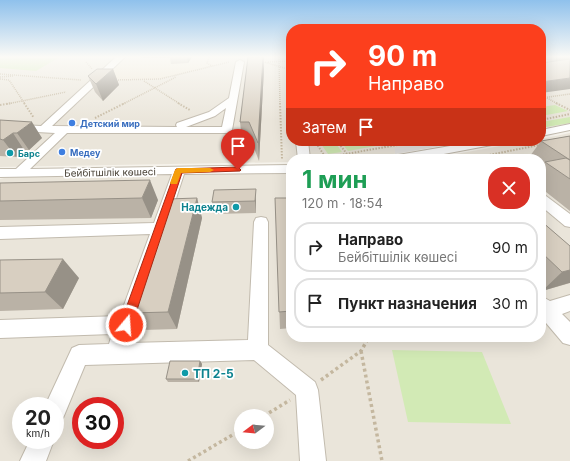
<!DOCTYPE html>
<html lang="ru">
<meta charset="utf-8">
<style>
:root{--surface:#fff;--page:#f2f2f2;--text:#222;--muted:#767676;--line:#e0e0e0}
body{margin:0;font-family:Inter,sans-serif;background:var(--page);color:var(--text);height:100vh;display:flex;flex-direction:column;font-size:15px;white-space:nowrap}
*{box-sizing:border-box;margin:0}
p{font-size:13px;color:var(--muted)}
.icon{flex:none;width:22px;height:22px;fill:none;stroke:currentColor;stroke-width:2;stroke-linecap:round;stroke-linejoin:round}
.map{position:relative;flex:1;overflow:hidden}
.side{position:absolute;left:286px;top:154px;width:260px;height:188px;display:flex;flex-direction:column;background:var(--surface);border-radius:16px;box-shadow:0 4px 16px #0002}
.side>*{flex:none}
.banner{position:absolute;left:286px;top:24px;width:260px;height:122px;border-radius:16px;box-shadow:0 4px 16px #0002;background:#fc3f1d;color:#fff;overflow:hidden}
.needle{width:26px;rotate:254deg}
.controls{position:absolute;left:234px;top:409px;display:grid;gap:8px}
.controls a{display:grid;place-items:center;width:40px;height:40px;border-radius:50%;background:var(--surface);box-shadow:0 4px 16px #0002;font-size:20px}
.speed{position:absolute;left:12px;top:397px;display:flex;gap:8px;font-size:20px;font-weight:700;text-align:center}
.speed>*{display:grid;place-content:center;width:52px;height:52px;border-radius:50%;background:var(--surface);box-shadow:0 4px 16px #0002;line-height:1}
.speed small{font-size:10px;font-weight:400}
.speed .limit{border:6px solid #d22;background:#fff;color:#111}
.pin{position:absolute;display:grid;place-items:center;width:34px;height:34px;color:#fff;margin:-41px -17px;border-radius:50% 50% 50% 0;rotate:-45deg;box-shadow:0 0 4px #0007}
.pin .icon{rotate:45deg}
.me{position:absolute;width:44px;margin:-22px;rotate:18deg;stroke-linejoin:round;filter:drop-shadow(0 0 3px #0008)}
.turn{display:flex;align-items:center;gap:14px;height:84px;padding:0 16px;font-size:18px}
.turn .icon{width:52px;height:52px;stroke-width:2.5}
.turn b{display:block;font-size:28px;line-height:34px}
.then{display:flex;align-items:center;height:38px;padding:0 16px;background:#0003;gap:8px;font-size:15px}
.round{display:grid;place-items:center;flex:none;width:42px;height:42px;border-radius:16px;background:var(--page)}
.summary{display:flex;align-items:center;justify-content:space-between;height:68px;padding:0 16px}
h1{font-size:24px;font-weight:700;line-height:30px;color:#1e9e55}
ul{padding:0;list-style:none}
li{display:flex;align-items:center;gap:12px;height:50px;margin:0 8px 6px;padding:0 8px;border:2px solid var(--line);border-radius:16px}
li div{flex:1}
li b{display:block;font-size:15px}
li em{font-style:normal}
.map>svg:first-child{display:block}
</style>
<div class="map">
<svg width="570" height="461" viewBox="0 0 570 461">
<rect width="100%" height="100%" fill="#f6f3ec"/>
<path fill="#eae5da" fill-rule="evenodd" d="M0,57H291V141H467L365,159H291V162L0,167Z
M541,57H570V123L541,128Z
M570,133V461H0V179L12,176L291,173V337H541V159H428L528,141H541V139ZM21,406H55V440H21ZM81,406H115V440H81ZM241,416H267V442H241Z"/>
<path fill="#efe8d6" d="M123,57H236V59L158,79H99Z"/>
<path fill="#d2eab5" d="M4,57L58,58L36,71L0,68V58Z
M555,105L568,111L541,116V107Z
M570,117V123L541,128V122Z
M319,141H334L342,152L328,154Z
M340,141H350L352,143L378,141L381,145L348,151Z
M392,350L482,352L511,424L408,422Z"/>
<path fill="#e5e3e0" d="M431,141L462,142L395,154V148Z"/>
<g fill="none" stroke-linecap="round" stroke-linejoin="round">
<g stroke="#c2bbae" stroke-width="2">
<path id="minor" d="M116,57H125L52,126L177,127L176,125L177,123L209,112L229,98L236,62L240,60L244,62L232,130L227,133H67L30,169L291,165V173L184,174L129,343L248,340L254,222L256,218L261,217L266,218L268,222V345L315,382L318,390L326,461H300L296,395L254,360L85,365L63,418L55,421V406H45L72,348L79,345L109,344L112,334L0,338V320L120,316L150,234L0,239V227L154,223L172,174L0,177V169H16L55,133L0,130V124L41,126ZM226,108L222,127H186L215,116Z
M570,124V130L541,136V130Z
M296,141H308L310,159H298Z
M479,141H503L497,144L417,159H392L394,156L398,155Z
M541,194L546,196L570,214V227L565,226L541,206Z
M570,295V311L562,314L570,322V345L563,343L541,317V296L550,301Z
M30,440H54L46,461H20Z"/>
</g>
<path stroke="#c4b79f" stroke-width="1.5" stroke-dasharray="1 1" stroke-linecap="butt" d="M209,57L207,63L212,66
M279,57L280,104
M261,61L291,70
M541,61L547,63
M86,62L92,69
M268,62L291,61
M0,74L81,80
M0,77L13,76
M0,79L9,80L25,104
M114,80L160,79L229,62
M144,81L180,104
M541,98L570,94
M547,98L558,104
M7,104L66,92
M123,104L176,77"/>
<path stroke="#c4b79f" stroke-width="2" stroke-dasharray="1.5 1.5" stroke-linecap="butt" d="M24,103L34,118
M178,103L190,110
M280,103L282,159
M556,103L570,110
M0,105L12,103
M95,118L125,103
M541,120L570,114
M337,141L347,154
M380,141L386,147
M316,143L324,155
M316,156L340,155L420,141
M483,157L490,159
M469,159L539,145"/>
<path stroke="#c4b79f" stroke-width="3.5" stroke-dasharray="3 3" stroke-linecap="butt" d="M361,351L382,461
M321,380L361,351L369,337
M264,416L290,400
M188,461L241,430"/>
<use href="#minor" fill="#fff" fill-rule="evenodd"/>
</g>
<path fill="#bab2a6" d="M141,57H192L188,63L171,64L170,58H142Z
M248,57H264V69L259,161L251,140H242L240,122Z
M541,57H570L541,93L551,62Z
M113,69L119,85L103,101L95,92L88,76Z
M0,120L42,138L29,150H24L16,157L0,156Z
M570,136V211L541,188V168L543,165L541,164V159H534L530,156L541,141Z
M0,183L158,200L151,218L0,220Z
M197,198L202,218L177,329L143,330L131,313Z
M275,198H291V328L280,329Z
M256,200V213L214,214L212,202Z
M541,221L570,246V283L542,291L541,290Z
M0,260L79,278L63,309L0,311Z
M200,361L202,364L199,382H168L166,379Z"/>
<path fill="#979187" d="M187,57H192L188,63Z
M263,57L264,69L259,161L258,143Z
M557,57H570V61L554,63Z
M113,69L119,85L103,101L96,84Z
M570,78V89L541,93V82Z
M32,122L42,138L29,150L17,133Z
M13,133L24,150L16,157L3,140Z
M150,180L158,200L151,218L142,198Z
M256,189V213L255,201Z
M197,198L202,218L177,329L168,312Z
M63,259L79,278L63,309L45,292Z
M570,270V283H569L542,291L562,272Z
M200,361L202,364L199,382L197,379Z"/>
<path fill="#d8cfc1" stroke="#979187" d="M248,57H263L258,143L249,122H240Z
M570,59V78L541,82V63Z
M97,69H113L96,84L88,76Z
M0,120L32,122L17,133H13L3,140L0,139Z
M570,136V160L541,141Z
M566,158L570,160V179L545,162Z
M150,180L142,198L0,201V183Z
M256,189L255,201L212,202L214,190Z
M197,198L168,312L131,313L168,199Z
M275,198H291V311L279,312Z
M541,221L570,246V270L562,272L541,252Z
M63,259L45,292L0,293V260Z
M170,361H200L197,379H166Z"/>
<linearGradient id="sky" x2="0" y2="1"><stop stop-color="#8fc1ec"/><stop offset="0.47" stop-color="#fbfaf6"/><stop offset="1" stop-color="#fbfaf6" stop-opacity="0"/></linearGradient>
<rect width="570" height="121" fill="url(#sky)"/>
<path fill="#fc3f1d" stroke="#a42913" d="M238,167L241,170L240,171L182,173L132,325L130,329L126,331L122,329L120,325L176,169Z"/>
<path fill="#f59e0b" d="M178,168H210L214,170L210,172L181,173L177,184H171L170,183L175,170Z"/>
<g fill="#3f7fe0" stroke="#fff" stroke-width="1.5">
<circle cx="72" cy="123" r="4"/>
<circle cx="62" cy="152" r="4"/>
</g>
<g fill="#0f9aa8" stroke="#fff" stroke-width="1.5">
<circle cx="10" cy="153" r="4"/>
<circle cx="236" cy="207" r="4"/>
<circle cx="185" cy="373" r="4"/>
</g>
<g text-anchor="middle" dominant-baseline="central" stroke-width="3.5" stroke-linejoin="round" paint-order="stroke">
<g font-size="9" font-weight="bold" fill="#366cbe" stroke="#fff" text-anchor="start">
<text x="80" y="123">Детский мир</text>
<text x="70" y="152">Медеу</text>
</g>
<g font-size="9" font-weight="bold" fill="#0d838f" stroke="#fff" text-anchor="start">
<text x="18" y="153">Барс</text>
</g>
<g font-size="10" fill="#4b4439" stroke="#fff">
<text transform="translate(110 172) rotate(-1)">Бейбітшілік көшесі</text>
</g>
<g font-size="10" font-weight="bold" fill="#0d838f" stroke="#fff" text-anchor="end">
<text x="228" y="207">Надежда</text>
</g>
<g font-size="12" font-weight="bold" fill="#0d838f" stroke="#fff" text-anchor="start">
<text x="193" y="373">ТП 2-5</text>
</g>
</g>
</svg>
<div class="controls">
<a><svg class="needle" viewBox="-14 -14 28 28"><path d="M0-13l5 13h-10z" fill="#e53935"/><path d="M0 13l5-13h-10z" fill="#767676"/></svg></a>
</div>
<div class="speed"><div>20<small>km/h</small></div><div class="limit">30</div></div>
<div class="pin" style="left:238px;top:170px;background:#d93025"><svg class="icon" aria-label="arrive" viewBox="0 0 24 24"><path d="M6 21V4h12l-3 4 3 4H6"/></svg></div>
<svg class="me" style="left:126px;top:325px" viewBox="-20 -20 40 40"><circle r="17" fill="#fc3f1d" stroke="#fff" stroke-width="3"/><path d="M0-11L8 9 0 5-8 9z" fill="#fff"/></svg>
<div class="banner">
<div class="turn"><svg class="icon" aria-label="right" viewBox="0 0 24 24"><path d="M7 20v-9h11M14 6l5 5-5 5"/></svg><div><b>90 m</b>Направо</div></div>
<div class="then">Затем<svg class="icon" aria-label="arrive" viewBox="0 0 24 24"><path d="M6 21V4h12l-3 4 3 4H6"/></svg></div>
</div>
<section class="side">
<div class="summary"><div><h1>1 мин</h1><p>120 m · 18:54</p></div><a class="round" style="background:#d93025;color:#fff"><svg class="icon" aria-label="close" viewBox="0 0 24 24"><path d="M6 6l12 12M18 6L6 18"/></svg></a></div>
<ul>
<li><svg class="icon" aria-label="right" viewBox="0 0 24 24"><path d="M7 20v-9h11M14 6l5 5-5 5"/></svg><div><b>Направо</b><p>Бейбітшілік көшесі</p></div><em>90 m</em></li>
<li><svg class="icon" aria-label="arrive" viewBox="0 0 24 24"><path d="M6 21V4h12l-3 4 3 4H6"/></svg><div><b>Пункт назначения</b></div><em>30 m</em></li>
</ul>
</section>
</div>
